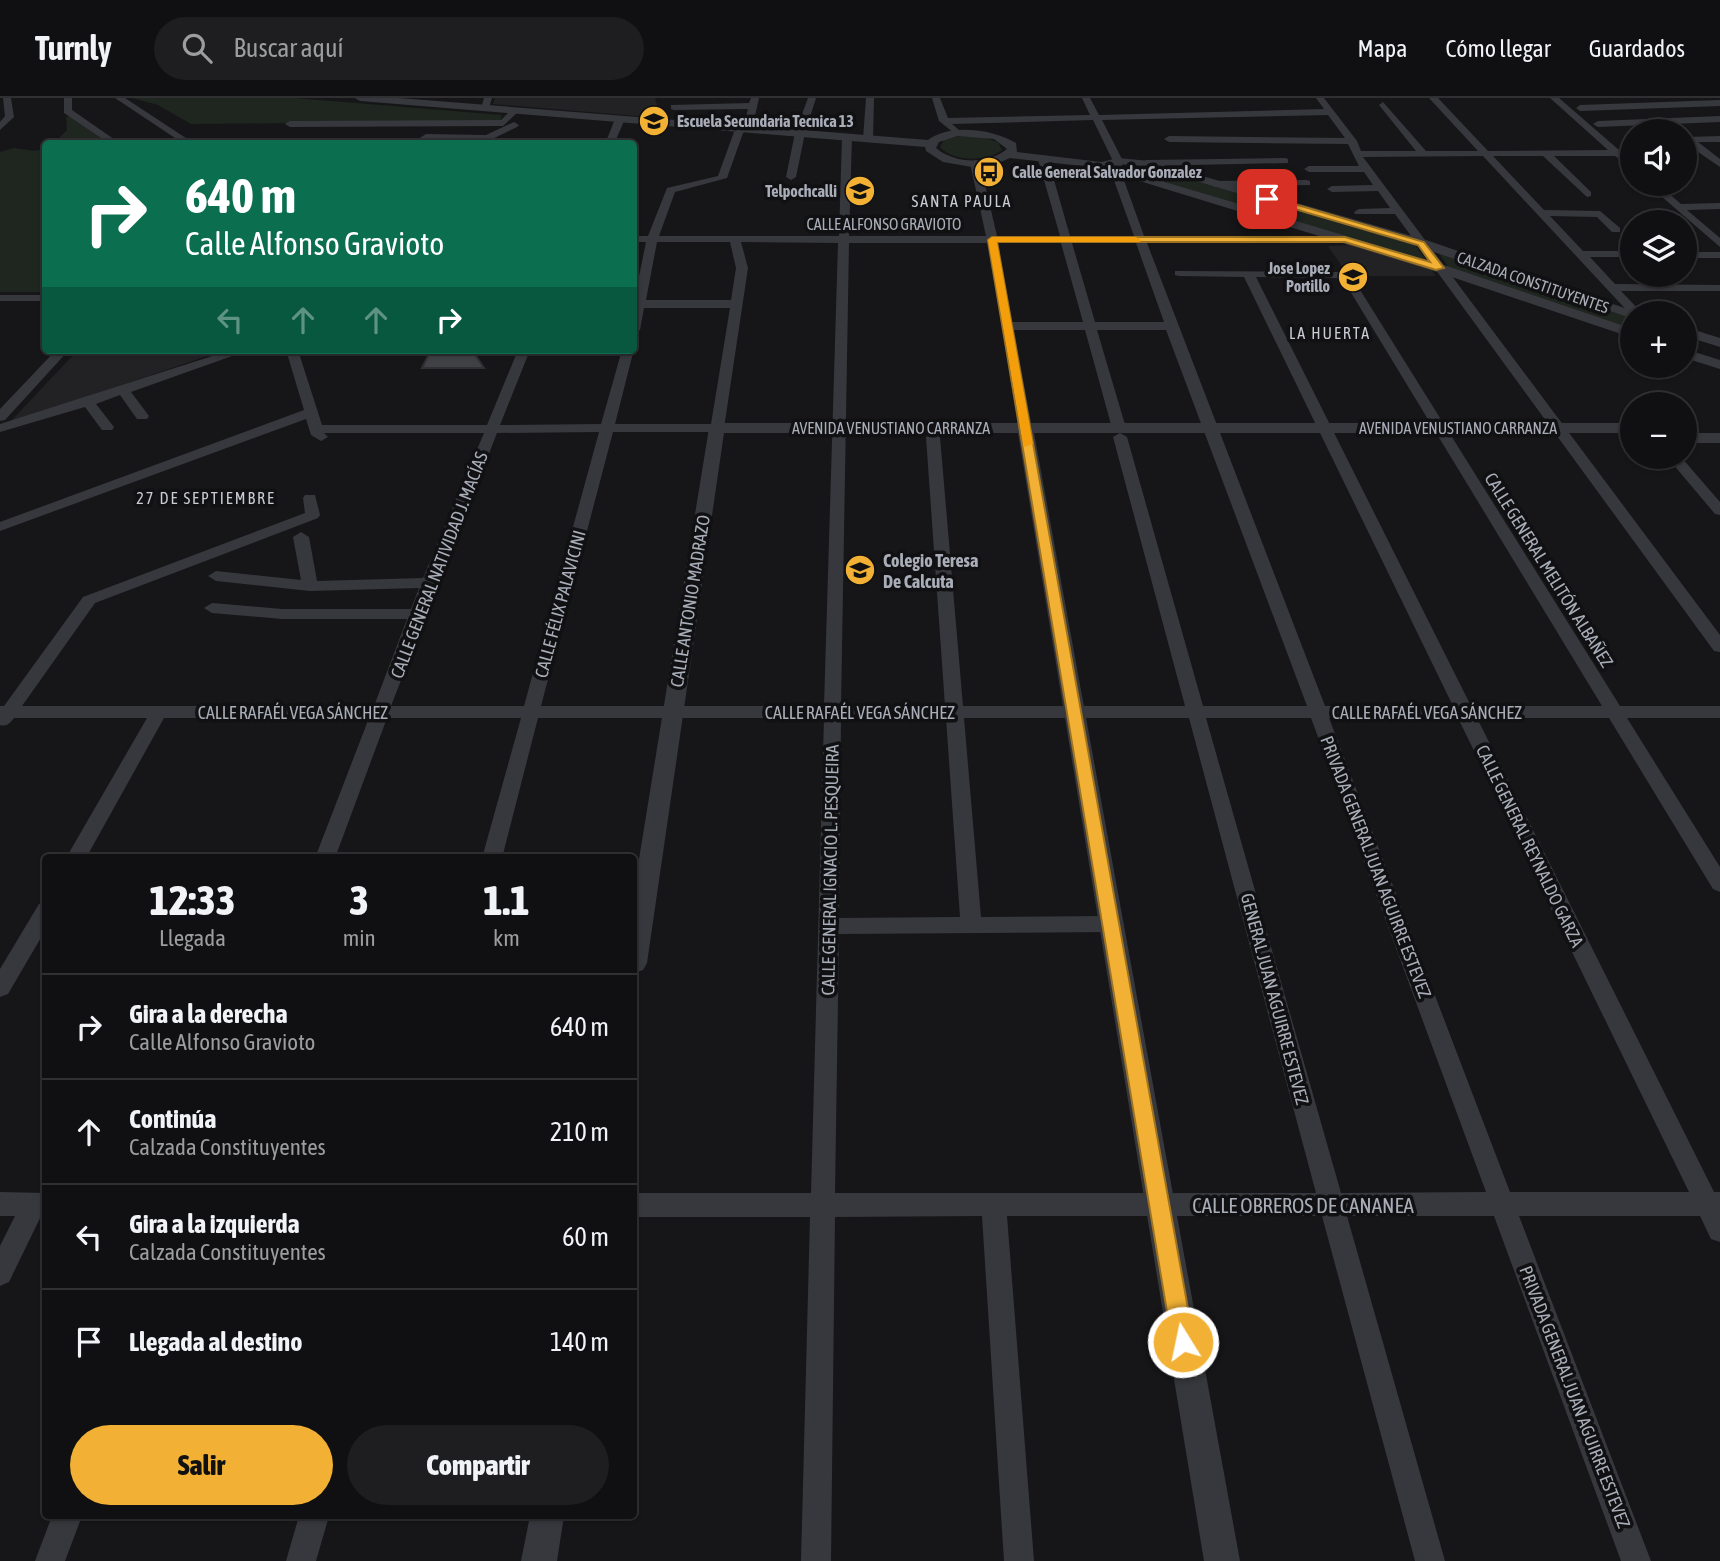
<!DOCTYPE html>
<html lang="es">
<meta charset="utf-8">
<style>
:root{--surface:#101012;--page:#1e1e20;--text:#f1f3f6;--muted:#9c9d9f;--line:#303032;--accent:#f2b134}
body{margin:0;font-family:"Asap Condensed",sans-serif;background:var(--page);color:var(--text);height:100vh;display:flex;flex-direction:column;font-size:26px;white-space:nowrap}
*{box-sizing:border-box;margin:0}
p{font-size:23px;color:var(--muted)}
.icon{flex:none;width:38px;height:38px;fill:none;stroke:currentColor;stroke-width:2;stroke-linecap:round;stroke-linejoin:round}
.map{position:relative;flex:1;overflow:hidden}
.drawer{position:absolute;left:42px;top:756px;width:595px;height:665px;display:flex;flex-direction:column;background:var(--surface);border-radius:7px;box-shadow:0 2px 5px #0004,0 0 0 2px var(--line)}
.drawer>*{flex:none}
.top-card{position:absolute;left:42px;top:42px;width:595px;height:214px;border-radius:7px;box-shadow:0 2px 5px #0004,0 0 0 2px var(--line);background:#0b6e4f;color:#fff;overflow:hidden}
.controls{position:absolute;left:1620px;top:21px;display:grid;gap:14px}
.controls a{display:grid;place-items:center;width:77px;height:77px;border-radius:50%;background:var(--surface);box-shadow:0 2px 5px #0004,0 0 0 2px var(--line);font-size:35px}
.pin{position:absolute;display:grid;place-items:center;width:60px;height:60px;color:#fff;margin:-30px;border-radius:14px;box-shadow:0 4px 10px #0006}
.me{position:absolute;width:77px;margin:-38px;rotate:350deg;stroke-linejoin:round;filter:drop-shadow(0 0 5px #0008)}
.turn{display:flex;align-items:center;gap:24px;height:147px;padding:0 28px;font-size:32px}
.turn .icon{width:91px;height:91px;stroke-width:2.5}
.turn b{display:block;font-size:49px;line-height:60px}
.lanes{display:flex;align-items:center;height:66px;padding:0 28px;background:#0003;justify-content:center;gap:35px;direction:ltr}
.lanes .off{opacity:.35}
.eta{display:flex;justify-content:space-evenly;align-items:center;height:119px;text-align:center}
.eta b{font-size:42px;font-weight:800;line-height:49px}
.action{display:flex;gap:14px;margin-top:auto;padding:14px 28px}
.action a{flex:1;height:80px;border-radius:42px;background:var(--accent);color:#111;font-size:28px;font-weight:800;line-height:80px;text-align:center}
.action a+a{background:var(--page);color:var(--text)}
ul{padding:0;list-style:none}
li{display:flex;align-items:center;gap:21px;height:105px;padding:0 28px;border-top:2px solid var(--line)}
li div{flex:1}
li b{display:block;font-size:26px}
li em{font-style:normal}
header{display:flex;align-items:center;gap:42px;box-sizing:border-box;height:98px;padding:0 35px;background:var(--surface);border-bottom:2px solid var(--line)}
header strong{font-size:33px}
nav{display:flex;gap:38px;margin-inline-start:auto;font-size:24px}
.search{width:490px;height:63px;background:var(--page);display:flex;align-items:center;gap:18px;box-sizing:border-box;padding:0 24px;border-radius:38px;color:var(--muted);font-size:26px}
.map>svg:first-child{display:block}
</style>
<header>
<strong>Turnly</strong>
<div class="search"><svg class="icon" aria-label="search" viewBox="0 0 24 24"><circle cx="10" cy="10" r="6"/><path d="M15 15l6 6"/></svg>Buscar aquí</div>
<nav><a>Mapa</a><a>Cómo llegar</a><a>Guardados</a></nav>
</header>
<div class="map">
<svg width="1720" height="1463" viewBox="0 0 1720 1463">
<rect width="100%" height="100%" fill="#161618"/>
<path fill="#222225" d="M495,0H655L661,20L493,6Z
M1351,147L1430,170L1436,178H1360L1356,173H1345L1328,148Z
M78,252H225L9,325Z"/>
<path fill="#1e261f" d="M132,0H295L502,17L500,23L191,26L158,7Z
M72,18L103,41L56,43L67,32L66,19Z
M961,38L982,39L998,44L1002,52C987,64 953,64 940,49L944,42Z
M14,50L35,53L45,50V194H0V54Z
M1141,67L1414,146L1427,163L1125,72L1124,69Z
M1437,153L1633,220V234L1449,170Z"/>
<path fill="#404145" stroke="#303034" stroke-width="2" d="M431,252H472L484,270H422Z"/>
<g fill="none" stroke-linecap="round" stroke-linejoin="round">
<path fill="#37383d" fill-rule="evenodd" d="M3,0H11L14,19L0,32V24L5,18Z
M64,0H72V12L121,46H110L64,15Z
M115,0H125L195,46H184Z
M484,0H492L489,10L485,13L481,10Z
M751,0H759L753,27L743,35L727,80L675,94L659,138H839L842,39L847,36L852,39L849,138H986L970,65L975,62L980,65L997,138H1060L1038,61L1043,58L1048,61L1070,138H1134L1111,74L1113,63L1093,22L952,26L959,32L954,35L939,23L932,0H940L948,20L1090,17L1082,0H1090L1099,17L1324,11L1316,0H1324L1357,43L1361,53H1416L1379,7L1383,4L1426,53H1478L1429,0H1438L1488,53L1608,52L1550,0H1559L1619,52H1633V58H1626L1633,64V72L1615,58H1554L1591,94V98L1587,99L1543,58H1493L1544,112L1600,113L1620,130V134H1612L1597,119L1550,118L1583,153H1633V159H1590L1615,186L1720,187V193H1621L1642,215L1632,218L1483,58L1363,59L1720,537V554L1714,553L1395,116H1355L1354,114L1359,111L1390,110L1378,93L1332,94L1327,91L1332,88L1373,87L1364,74H1309L1304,71L1309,68H1359L1348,46L1169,44L1164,41L1169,38L1345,40L1328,17L1102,22L1123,63L1121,74L1144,138L1345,139L1350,142L1345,145H1147L1325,608H1453L1244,179L1179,178L1175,177V173L1338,174L1352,179L1620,608H1720V620H1627L1720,769V794L1713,791L1609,620H1477L1714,1094H1720V1144L1711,1141L1700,1118H1519L1651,1463H1621L1494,1118H1347L1445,1463H1415L1322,1118H1007L1034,1463H1004L982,1118L835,1119L831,1463H801L810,1119H634V1095H811L824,620H538L502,760H482L521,620H387L335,760H315L369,620H164L86,760H66L147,620H14C10,625 7,629 0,627V608H4L83,499L305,415L303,400L305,397H315L320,417L318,420L95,505L22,608H374L407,521H282L212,515L204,510L212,505L282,511H411L419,490L310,493L216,483L208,478L216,473L301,482L293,439L301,434L309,439L317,483L423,480L484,335H324L328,339L321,343L311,337L306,321L0,433V424L304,312L286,252H298L322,327H487L518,252H530L500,327L601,326L622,252L634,251L615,326H711L730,210H644L640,232L634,235V203L646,144H634V138H648L667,90L718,78L734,34L744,26L748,11L674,12L671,11V7L749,5ZM657,144H730L736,170L731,202H646ZM741,144L838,145L824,608H541L613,334H717L724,330L748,170ZM849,145H987L1020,333L1025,334L1032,330L1014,232H1085L1112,330L1119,334L1126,330L1097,232H1166L1307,608H1203L1127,339L1120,335L1113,339L1185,608H963L940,339L933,335L926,339L945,608H841ZM998,145H1061L1083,224H1012ZM1072,145H1136L1164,224H1095ZM1256,179L1336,180L1344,183L1602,608H1471ZM599,334L524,608H391L497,335ZM841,620H946L960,819L839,820ZM964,620H1189L1316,1095H835L839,836L1110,834L1117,832L1120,826L1117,820L1110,818L981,819ZM1206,620H1311L1486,1094L1341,1095ZM1329,620H1458L1689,1094H1510Z
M808,0H816L805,35L796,79L791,82L786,79L795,35Z
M866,0H874L873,41L868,44L863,41Z
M1720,2V8L1580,13L1576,10L1580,7Z
M512,11L519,13L503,28L290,29L285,26L290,23L501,22Z
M620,18L625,21L614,46H605L615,21Z
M1720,18V24L1598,29L1593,26L1598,23Z
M514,24L519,27L517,29L488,43L428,42L422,46H410L426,36L486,37Z
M1720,38V44H1698L1720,61V69L1685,45L1686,39Z
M1285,60L1288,61V65L1146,68L1141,65L1146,62Z
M1306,82L1310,83V87L1215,89L1210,86L1215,83Z
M1647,86H1658L1681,106L1720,105V111L1687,112L1720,140V149Z
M1685,154H1720V160H1685Z
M0,197H46V203H0Z
M56,252H69L5,322L0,323V311Z
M231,252H249L131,294L149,318L147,321H137L120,297L96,306L114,329L112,332H102L85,309L0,334V326Z
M1667,359H1681L1720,404V417L1715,416Z
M46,804V831L8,896L0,899V871L39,806Z
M0,1094L46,1095V1117L41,1118L9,1184L0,1188V1148L15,1118H0Z
M52,1418H82L65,1463H35Z
M299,1418H329L316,1463H286Z"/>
<path fill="#37383d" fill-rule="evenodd" d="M355,0H399L928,42C949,25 994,31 1016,45L1017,54L1101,64L1118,60L1150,63L1426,142L1639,215H1633V220L1628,219L1416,148L1145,68L1118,66L1101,70L1010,60L996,66L972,69L943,64L926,53L925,49L360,3ZM958,38L994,41L1007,51C988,67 955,66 936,50L939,44Z
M1110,70H1118L1444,167L1633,231V240L1434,173L1110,74Z
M1685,229L1720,240V249L1685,238Z
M1685,251L1720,262V271L1685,260Z
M717,325H1633V335H1034L1240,1463H1204L1018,335H724L647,865L643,872L634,875V792L709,330Z
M1685,335H1720V345H1685Z
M530,1418H564L557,1463H521Z"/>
</g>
<path fill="#f2b134" stroke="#9d7322" stroke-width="2" d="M1267,98L1424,144L1444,170L1436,172L1345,144H997L1194,1244L1191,1252L1183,1255L1175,1252L1172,1244L988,142L992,139H1345L1430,164L1418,147L1264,102Z"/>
<path fill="#f59e0b" d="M1136,139L1141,142L1140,144H997L1033,346L1024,349L988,142L992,139Z"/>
<defs>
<g id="school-disc" transform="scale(1.575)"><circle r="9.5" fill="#f2b134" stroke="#111113"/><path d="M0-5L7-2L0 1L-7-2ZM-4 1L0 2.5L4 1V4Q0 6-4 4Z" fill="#111"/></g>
<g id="bus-disc" transform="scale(1.575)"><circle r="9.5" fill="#f2b134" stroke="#111113"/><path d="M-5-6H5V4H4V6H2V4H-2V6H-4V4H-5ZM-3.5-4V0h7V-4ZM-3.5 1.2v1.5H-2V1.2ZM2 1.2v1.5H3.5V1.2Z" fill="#111"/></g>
</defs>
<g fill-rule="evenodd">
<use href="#school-disc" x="654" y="23"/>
<use href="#bus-disc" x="989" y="74"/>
<use href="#school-disc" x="860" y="93"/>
<use href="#school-disc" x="1353" y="179"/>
<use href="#school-disc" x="860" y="472"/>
</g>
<g text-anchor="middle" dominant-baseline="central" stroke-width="7" stroke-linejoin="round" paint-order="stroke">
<g font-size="16" font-weight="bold" fill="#a8adb8" stroke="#111113" text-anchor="start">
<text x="677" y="23">Escuela Secundaria Tecnica 13</text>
<text x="1012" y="74">Calle General Salvador Gonzalez</text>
<text x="837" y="93" text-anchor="end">Telpochcalli</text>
<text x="1330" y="170" text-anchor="end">Jose Lopez<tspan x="1330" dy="18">Portillo</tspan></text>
</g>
<g font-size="16" letter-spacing="2" fill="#c9ccd4" stroke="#111113">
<text x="962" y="103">SANTA PAULA</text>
<text x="1330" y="235">LA HUERTA</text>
<text x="206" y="400">27 DE SEPTIEMBRE</text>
</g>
<g font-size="16" fill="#a8adb8" stroke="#111113">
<text x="884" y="126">CALLE ALFONSO GRAVIOTO</text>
<text transform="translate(1533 184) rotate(19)">CALZADA CONSTITUYENTES</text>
<text x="891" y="330">AVENIDA VENUSTIANO CARRANZA</text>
<text x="1458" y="330">AVENIDA VENUSTIANO CARRANZA</text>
</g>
<g font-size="18" font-weight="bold" fill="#a8adb8" stroke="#111113" text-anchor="start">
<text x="883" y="462">Colegio Teresa<tspan x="883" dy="21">De Calcuta</tspan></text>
</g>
<g font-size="18" fill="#a8adb8" stroke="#111113">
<text transform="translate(439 467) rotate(-69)">CALLE GENERAL NATIVIDAD J. MACÍAS</text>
<text transform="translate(1549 472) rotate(58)">CALLE GENERAL MELITÓN ALBAÑEZ</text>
<text transform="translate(690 503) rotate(-81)">CALLE ANTONIO MADRAZO</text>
<text transform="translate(560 506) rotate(-75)">CALLE FÉLIX PALAVICINI</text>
<text x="293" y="614">CALLE RAFAÉL VEGA SÁNCHEZ</text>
<text x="860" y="614">CALLE RAFAÉL VEGA SÁNCHEZ</text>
<text x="1427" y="614">CALLE RAFAÉL VEGA SÁNCHEZ</text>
<text transform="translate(1530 748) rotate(64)">CALLE GENERAL REYNALDO GARZA</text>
<text transform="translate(1376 769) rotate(69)">PRIVADA GENERAL JUAN AGUIRRE ESTEVEZ</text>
<text transform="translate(830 772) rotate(-89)">CALLE GENERAL IGNACIO L. PESQUEIRA</text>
<text transform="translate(1275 901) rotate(75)">GENERAL JUAN AGUIRRE ESTEVEZ</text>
<text transform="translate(1575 1299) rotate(69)">PRIVADA GENERAL JUAN AGUIRRE ESTEVEZ</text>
</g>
<g font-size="21" fill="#a8adb8" stroke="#111113">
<text x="1303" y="1107">CALLE OBREROS DE CANANEA</text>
</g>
</g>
</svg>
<div class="controls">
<a><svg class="icon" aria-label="sound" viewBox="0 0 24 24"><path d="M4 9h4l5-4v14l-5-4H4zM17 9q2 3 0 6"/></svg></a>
<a><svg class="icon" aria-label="layers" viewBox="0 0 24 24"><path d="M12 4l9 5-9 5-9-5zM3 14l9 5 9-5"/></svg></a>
<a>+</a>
<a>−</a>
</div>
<div class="pin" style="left:1267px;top:101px;background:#d93025"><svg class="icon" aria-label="arrive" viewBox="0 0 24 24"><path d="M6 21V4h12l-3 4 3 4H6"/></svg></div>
<svg class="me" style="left:1183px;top:1244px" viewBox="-20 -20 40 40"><circle r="17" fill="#f2b134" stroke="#fff" stroke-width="3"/><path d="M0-11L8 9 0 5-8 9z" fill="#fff"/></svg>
<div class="top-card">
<div class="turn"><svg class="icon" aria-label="right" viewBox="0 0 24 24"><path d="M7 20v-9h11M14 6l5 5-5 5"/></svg><div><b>640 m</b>Calle Alfonso Gravioto</div></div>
<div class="lanes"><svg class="icon off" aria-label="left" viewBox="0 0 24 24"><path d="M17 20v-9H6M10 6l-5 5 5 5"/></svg><svg class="icon off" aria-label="ahead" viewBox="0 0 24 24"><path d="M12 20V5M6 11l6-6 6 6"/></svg><svg class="icon off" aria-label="ahead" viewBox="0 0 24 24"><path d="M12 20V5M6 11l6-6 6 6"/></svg><svg class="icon" aria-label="right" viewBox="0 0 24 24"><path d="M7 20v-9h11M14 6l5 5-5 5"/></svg></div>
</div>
<section class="drawer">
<div class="eta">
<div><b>12:33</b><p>Llegada</p></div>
<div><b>3</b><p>min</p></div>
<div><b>1.1</b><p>km</p></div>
</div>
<ul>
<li><svg class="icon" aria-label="right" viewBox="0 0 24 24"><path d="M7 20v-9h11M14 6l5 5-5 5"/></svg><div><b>Gira a la derecha</b><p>Calle Alfonso Gravioto</p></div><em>640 m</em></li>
<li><svg class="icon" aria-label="ahead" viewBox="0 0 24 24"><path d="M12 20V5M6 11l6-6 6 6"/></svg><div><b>Continúa</b><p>Calzada Constituyentes</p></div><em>210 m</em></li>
<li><svg class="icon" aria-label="left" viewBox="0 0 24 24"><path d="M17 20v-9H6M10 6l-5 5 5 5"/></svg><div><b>Gira a la izquierda</b><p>Calzada Constituyentes</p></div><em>60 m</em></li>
<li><svg class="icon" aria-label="arrive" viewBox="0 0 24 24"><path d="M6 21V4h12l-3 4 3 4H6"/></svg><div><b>Llegada al destino</b></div><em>140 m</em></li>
</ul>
<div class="action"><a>Salir</a><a>Compartir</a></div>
</section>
</div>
